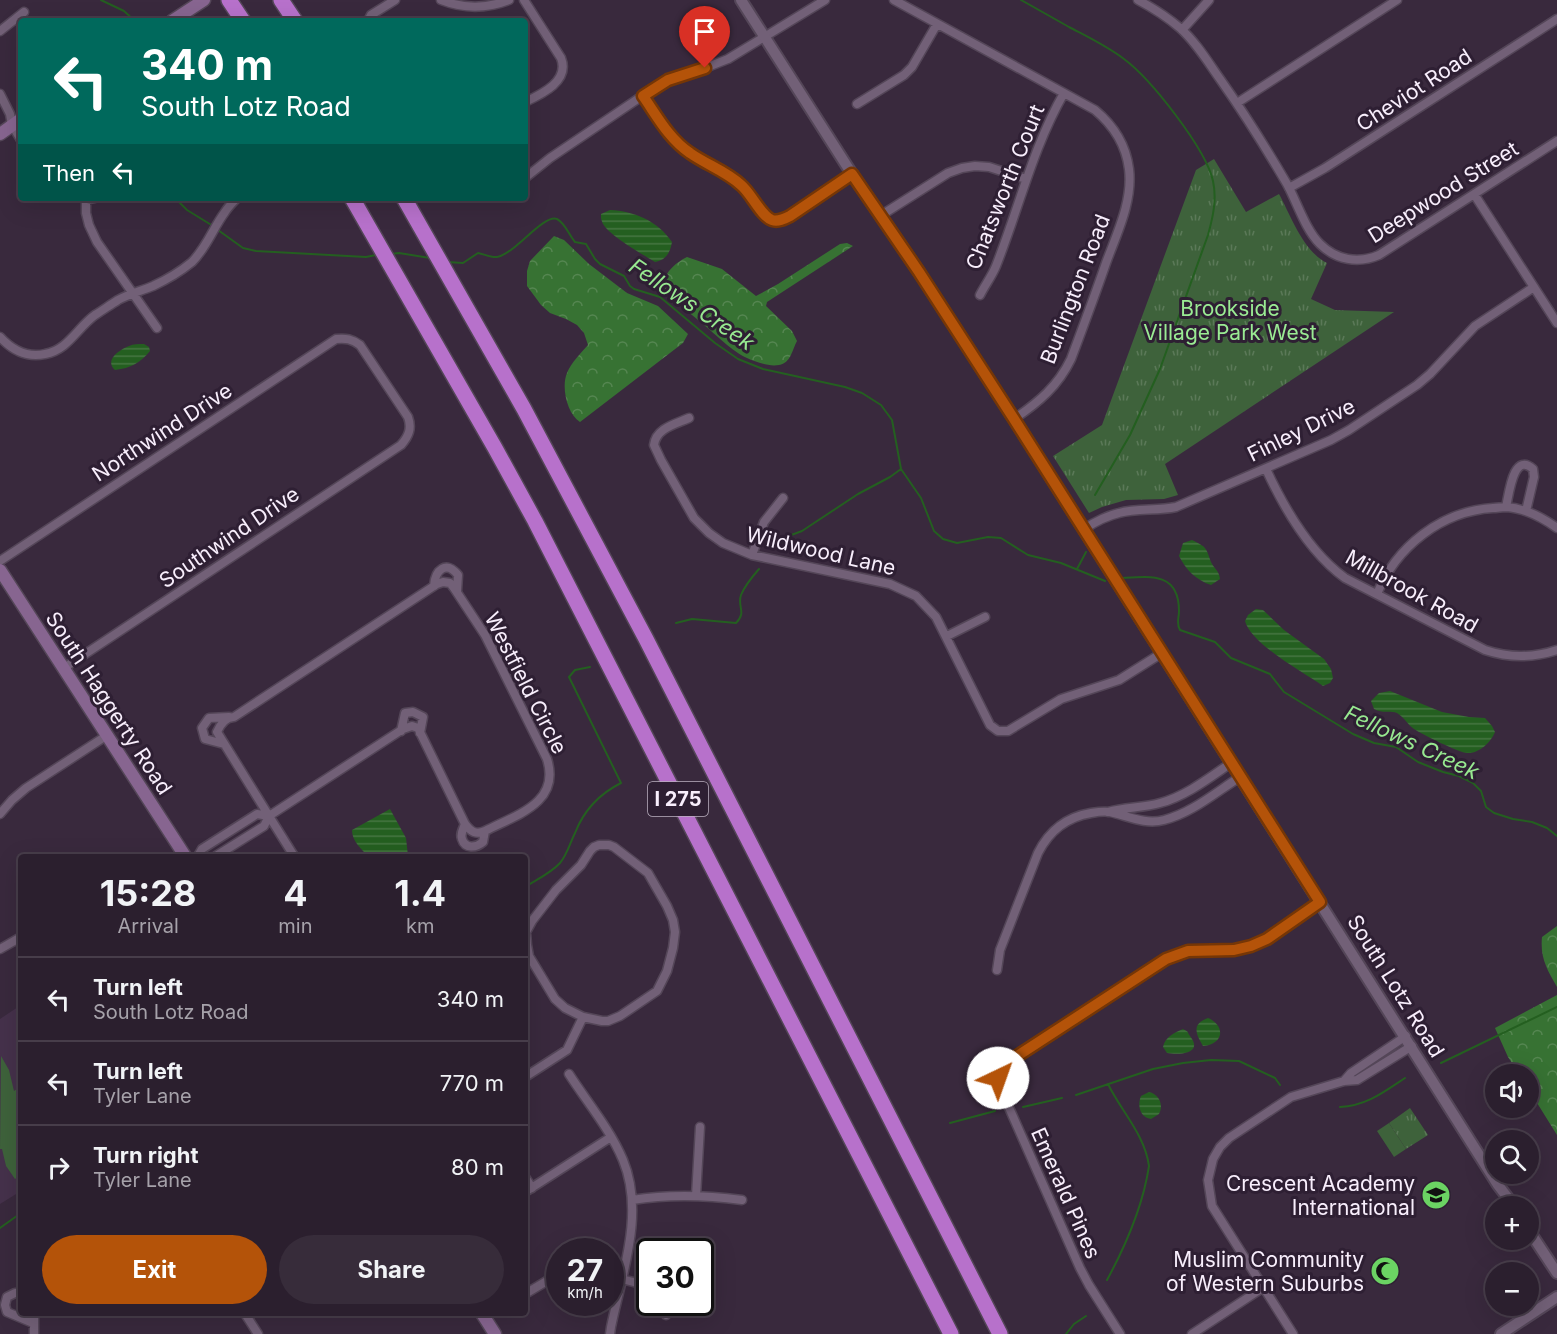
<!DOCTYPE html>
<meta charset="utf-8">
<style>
:root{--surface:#2b1f2e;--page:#372c3a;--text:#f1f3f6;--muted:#a6a2aa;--line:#473d4a;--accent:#b45309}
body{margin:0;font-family:Inter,sans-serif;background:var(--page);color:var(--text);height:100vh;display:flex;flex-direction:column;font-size:22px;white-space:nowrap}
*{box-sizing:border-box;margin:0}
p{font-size:20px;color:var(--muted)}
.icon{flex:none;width:33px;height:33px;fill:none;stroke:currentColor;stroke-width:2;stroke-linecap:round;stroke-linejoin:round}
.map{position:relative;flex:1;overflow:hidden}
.panel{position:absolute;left:18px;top:854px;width:510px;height:462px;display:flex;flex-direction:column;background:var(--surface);border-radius:6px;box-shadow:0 6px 24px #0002,0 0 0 2px var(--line)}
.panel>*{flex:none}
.top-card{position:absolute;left:18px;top:18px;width:510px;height:183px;border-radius:6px;box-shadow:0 6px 24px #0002,0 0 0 2px var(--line);background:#00695c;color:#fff;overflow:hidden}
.buttons{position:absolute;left:1485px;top:1064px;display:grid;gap:12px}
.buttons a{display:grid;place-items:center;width:54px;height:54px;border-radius:50%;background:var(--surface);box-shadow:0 6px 24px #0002,0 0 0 2px var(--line);font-size:30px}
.speed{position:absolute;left:546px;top:1238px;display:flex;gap:12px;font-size:30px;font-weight:700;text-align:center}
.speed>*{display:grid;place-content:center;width:78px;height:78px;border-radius:50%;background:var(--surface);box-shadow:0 6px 24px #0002,0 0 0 2px var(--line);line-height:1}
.speed small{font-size:15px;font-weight:400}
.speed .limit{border:3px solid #111;border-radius:9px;background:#fff;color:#111}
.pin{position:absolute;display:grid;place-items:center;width:51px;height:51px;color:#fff;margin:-62px -26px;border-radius:50% 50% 50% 0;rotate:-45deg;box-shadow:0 0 6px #0007}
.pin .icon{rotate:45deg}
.me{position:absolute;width:66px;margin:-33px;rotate:42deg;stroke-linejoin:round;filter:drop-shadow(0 0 4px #0008)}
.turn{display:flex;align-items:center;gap:21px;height:126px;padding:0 24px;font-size:27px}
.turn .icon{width:78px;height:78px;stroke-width:2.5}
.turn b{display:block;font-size:42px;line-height:51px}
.then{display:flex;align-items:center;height:57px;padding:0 24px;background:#0003;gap:12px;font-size:22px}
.eta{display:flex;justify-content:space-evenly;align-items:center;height:102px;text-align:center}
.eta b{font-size:36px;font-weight:700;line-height:42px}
.cta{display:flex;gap:12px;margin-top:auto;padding:12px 24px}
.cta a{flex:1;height:69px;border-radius:36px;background:var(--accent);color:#fff;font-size:24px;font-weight:700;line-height:69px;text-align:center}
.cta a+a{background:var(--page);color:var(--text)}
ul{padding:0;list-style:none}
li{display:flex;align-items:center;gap:18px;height:84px;padding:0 24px;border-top:2px solid var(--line)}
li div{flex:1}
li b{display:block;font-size:22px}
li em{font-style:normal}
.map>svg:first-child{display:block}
</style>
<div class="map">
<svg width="1557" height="1334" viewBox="0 0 1557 1334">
<defs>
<pattern id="forest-crowns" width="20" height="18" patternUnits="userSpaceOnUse" patternTransform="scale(1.5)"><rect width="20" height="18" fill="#377233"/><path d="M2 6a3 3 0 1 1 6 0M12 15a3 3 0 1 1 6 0" fill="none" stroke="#558651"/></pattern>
<pattern id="park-tufts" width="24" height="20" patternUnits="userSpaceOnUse" patternTransform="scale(1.5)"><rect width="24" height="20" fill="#3e623b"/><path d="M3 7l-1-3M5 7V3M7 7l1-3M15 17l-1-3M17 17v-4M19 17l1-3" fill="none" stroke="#5b7958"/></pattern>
<pattern id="water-rules" width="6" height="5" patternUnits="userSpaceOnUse" patternTransform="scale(1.5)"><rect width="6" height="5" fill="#245f20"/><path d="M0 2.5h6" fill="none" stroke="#457641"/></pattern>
</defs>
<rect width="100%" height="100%" fill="#39293d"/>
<path fill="#45314b" d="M21,1005V1191L0,1204V1019Z"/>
<path fill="url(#forest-crowns)" d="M554,236L564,240L589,264L627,293L658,306L688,334L683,343L580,422C567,414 561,387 567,373C571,363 581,353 588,345L584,333L577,325L566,319L550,313L541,305L527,286V271L530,261Z
M847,243L853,246L767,302L766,306L792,331L797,341C792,350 791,363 779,365C769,367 756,362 747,358C733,352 715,334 703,324C691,314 678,304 668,293C666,290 664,288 664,284C664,272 677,262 687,257L722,269L756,296L778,284L840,244Z
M1557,926V987C1547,969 1540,958 1542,937Z
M1557,995V1135L1529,1090L1528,1074H1519L1508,1057L1495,1028Z"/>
<path fill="url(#park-tufts)" d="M1214,159L1246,212L1279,194C1291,216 1303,251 1327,263L1311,299L1335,310L1394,312L1165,464L1178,495L1164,499L1126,500L1102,507L1089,513L1053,456L1102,425L1196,170Z
M1410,1108L1428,1135L1406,1149L1389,1123Z"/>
<path fill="#3e623b" d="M1,1056L9,1070L14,1091L21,1086V1175L15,1179L6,1166L2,1149H0Z
M1389,1123L1406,1149L1394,1157L1377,1131Z"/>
<path fill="url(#water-rules)" d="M610,210C634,211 658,221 672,242C670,253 666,260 655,262C642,254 610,236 603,224C601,219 601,219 601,214Z
M144,344L149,347L150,351C140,363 131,368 115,370C104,360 119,350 129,346C133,344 139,344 144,344Z
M1192,540C1207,547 1206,548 1211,562C1214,569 1219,570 1220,579L1211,585C1196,580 1186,570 1179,556L1183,543Z
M1256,609L1263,610L1284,630L1324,659L1331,669L1333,678L1330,683L1323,686C1303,672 1251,644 1245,621L1248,615Z
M1390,691L1442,712L1469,717L1485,718L1492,726L1495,732C1491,742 1479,754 1467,753C1460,753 1421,734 1414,729C1408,725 1404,717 1397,713C1389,710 1383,714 1374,709L1371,701L1379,693Z
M390,809L406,838L408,856H368C361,849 352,841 352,830Z
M1208,1018C1225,1025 1225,1044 1203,1046C1196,1034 1191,1024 1208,1018Z
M1183,1029C1190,1033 1186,1030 1190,1036C1204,1054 1179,1055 1167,1053L1163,1047C1165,1037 1174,1033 1183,1029Z
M1149,1092C1159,1094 1164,1105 1159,1114L1151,1119C1140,1117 1137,1106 1141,1096Z"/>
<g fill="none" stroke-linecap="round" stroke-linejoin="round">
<path stroke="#245f20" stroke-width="2" d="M101,0L124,11L135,21
M1021,0C1037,9 1053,18 1069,27C1088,37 1107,46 1124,59C1151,79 1206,149 1213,181C1217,199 1213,217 1208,235L1160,369L1130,435L1095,495
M175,198L187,210L213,226
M218,230L243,248L256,251L366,257L376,255
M391,254L399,253L430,258
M447,262L463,263L478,253C484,254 491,258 497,257C515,254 543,214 557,219C565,223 569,235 575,242L586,244L595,259L600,264L624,276L630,286L634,289L660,297L715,343L738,359L763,369L845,387L862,393L881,405L892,420L901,469L921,498L934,531L943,539L957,543L988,537L1001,538L1028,555L1061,563L1105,581
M777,548L786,537L802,531L858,494L890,477L901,469
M1077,569L1086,552
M1123,578C1152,576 1179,573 1179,611C1179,618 1176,623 1180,630L1215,642L1231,658L1270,674L1284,692L1353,734L1374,743L1396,747L1418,762L1443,772L1459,776L1473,783L1481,791L1486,807L1494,813L1513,819L1532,822L1547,828L1557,836
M676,623L692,619L736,623C747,612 737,607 741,595C745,585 752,577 759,569
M525,887C536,880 551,873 560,863C567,855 570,843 575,833C584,810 599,794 621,783L569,677L575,670L590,667
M1441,1063L1557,1007
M1076,1095L1153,1069L1183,1063L1211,1060L1239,1061L1275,1078L1280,1085
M1023,1107L1062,1098
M1340,1107C1366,1106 1384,1092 1405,1078
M950,1123L995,1111
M0,1228L21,1213
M1107,1280C1126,1245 1143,1206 1149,1166C1145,1135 1121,1111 1108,1084
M1066,1334L1074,1324L1086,1316"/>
<g stroke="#544658" stroke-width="11">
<path id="minor" d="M441,0C464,9 486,9 509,0
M524,0L561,58C570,81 542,94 525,102
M894,0L1095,110C1113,125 1126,145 1129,169C1133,201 1117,233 1106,263C1095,295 1083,327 1071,359C1058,386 1039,402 1014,419
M1138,0C1153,8 1167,17 1180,28C1196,42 1208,62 1220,79C1244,113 1266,148 1287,184C1297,202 1305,229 1320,244C1336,260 1358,264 1379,255L1557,141
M368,21L371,15L395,0
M1182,30L1209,0
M0,31L24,12
M0,94L10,114L12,125L21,140
M643,96C654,112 664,130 678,144C693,158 712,164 729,175C741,183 750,193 758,205C763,212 768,221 779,220C793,219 806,204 817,196C828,188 840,181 852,174
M1237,103L1397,0
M857,104L904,75L912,67L937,24
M525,178L550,158L657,86L680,75L705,68L728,59L825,0
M1289,188L1325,168L1557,19
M1474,194L1557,323
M95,198L86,200V213L89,225L97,242L157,328
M880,216L948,173L962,168L975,166L989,167L1026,179
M980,295C985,285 992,276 996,266C1019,208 1033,147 1064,93
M0,337C12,350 27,358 45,354C68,350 77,328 95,315C103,310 110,305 118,300C129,294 141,291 153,286C166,280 181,271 192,262C207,247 213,228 225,212C228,207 233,202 237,198
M689,418C676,424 656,428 654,445L661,460L694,518L709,533L723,543L752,555L890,584L916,596L936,617L990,725L998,731H1008L1013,728L1061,699L1119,680L1162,653
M1266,469C1284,508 1309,552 1345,578L1485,650C1509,658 1533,658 1557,650
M1506,507C1509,495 1513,451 1533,469L1534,477L1526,511
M1084,529C1095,522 1106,516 1119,513C1137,508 1157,511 1176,507L1331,440L1349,430L1417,385L1430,374L1475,326L1534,287
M752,555L764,522L783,498
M0,561L336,339C346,338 352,339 360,345L408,417C412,428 409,436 401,445L64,668
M443,582L450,583L454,588L485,635L547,759C561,803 516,815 485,831C476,835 471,832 465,824L418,728L412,726L403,729L269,816L217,732C220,725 226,717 234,717L437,584Z
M434,586C435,570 446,560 458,575L457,591
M1377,594C1396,547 1441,511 1493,508C1497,508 1502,507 1506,507C1524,508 1543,518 1557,528
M947,636L985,617
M401,731L405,713L413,712L423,717L420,733
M224,744L205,739L202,728L209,718L229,717
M1108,812C1125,807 1143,808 1160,803C1186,796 1209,778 1231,763
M0,814L12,800L26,788L106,736
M269,816L294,856
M465,824C463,829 460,834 462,839C465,849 476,848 483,842L485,831
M599,845H609L614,847L648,873L667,906L673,920L675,932L673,948L667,971L657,991L620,1016L608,1021H602L583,1017L565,1008L555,999L529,956L527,945L526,932L532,921L556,890L581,865L590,851L594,847Z
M198,856L202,849L257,814L269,816
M216,856L264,826L269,816
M0,949L21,937
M997,970L1000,950L1038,853C1049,831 1067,817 1091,813C1097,812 1104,811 1110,812C1128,816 1145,825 1164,820C1192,813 1216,792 1240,777
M569,1074C587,1102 610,1129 623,1160C645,1213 622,1274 611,1327L610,1334
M525,1077L567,1050L583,1017
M1344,1081L1351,1073L1406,1036
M525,1177L532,1188
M525,1192L611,1137
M696,1196L700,1127
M632,1200C669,1194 705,1195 742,1200
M610,1276L641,1284L650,1290
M21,1293H15L7,1297L5,1305L7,1312L33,1323
M525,1294L560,1273
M658,1302L666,1315
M244,1312L258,1334
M34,1334V1312
M1120,1334L1089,1285L1080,1268L999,1085C997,1073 1001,1067 1011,1060L1166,959L1188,951L1234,950L1251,946L1267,939L1320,902
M1192,1334L1264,1287
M1293,1334L1212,1206L1208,1180L1213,1159L1220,1147L1229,1138L1291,1097L1344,1081L1357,1080L1412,1046"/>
</g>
<g stroke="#544658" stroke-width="14">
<path id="tertiary" d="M741,0L852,174L919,272L1014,419L1498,1185L1514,1206
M1528,1229L1557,1273
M1501,1334L1557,1297"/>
</g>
<g stroke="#544658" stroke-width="15">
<path id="secondary" d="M172,21L204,0
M0,134L21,119
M0,570L185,856
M481,1312L495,1334"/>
</g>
<g stroke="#544658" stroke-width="18">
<path id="motorway" d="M229,0L243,21
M281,0L295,21
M352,198L495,448L535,521L951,1334
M404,198L524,409L646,639L1000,1334"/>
</g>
<use href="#minor" stroke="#726077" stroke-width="8"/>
<use href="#tertiary" stroke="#726077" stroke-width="10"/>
<use href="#secondary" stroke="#876590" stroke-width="12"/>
<use href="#motorway" stroke="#b771cb" stroke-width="15"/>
</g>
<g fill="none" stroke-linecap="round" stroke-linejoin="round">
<g stroke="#753606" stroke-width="15">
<path id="route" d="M705,68L668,80L643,96C657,116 669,139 690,153C707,165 726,171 741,185C751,193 761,216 772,220C778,222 784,219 790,216L852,174L919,272L1014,419L1320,902L1267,939L1251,946L1234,950L1188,951L1166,959L1005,1064L1001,1068L998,1078"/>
</g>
<use href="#route" stroke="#b45309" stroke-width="10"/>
</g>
<defs>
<g id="school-disc" transform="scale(1.5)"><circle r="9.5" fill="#6bd363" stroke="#2e1f33"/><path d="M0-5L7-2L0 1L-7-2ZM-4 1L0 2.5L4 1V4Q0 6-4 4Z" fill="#111"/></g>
<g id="mosque-disc" transform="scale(1.5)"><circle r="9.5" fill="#6bd363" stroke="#2e1f33"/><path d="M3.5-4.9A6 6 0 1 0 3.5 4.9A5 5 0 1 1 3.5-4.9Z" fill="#111"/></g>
</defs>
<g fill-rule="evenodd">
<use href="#school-disc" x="1436" y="1195"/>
<use href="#mosque-disc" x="1385" y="1271"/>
</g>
<g text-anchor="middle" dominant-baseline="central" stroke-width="6" stroke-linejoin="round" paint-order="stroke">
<rect fill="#2e1f33" stroke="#bbb0c0" stroke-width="1.5" x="648" y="782" width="60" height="34" rx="4.5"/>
<g font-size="20" font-weight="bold" fill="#f8eefc">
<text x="678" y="799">I 275</text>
</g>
<g font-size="21" fill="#f8eefc" stroke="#2e1f33">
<text transform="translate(1414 90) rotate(-33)">Cheviot Road</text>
<text transform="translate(1005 187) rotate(-68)">Chatsworth Court</text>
<text transform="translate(1443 192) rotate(-32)">Deepwood Street</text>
<text transform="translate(1075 289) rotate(-69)">Burlington Road</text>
<text transform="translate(1301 430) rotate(-26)">Finley Drive</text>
<text transform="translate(162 432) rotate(-33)">Northwind Drive</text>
<text transform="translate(229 537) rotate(-34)">Southwind Drive</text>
<text transform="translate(821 551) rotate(13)">Wildwood Lane</text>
<text transform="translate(1412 591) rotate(29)">Millbrook Road</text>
<text transform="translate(526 683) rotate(63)">Westfield Circle</text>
<text transform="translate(109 703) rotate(57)">South Haggerty Road</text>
<text transform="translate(1396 986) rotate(58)">South Lotz Road</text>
<text transform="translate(1066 1193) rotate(66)">Emerald Pines</text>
</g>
<g font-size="21" fill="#9aeb93" stroke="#2e1f33">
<text x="1230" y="308">Brookside<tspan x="1230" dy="24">Village Park West</tspan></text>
</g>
<g font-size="21" fill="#f8eefc" stroke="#2e1f33" text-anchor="end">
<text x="1415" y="1183">Crescent Academy<tspan x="1415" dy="24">International</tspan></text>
<text x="1364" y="1259">Muslim Community<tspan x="1364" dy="24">of Western Suburbs</tspan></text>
</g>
<g font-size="22" font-style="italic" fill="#97e890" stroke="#2e1f33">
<text transform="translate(692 304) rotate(34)">Fellows Creek</text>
<text transform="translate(1412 742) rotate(25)">Fellows Creek</text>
</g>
</g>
</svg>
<div class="buttons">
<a><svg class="icon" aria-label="sound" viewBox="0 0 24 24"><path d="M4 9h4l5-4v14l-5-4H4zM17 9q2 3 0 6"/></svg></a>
<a><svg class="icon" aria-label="search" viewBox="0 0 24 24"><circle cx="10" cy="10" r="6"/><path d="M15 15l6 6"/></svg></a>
<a>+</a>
<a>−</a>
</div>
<div class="speed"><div>27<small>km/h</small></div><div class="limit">30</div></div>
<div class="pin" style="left:705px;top:68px;background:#d93025"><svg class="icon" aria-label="arrive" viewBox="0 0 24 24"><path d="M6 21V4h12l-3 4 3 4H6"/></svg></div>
<svg class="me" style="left:998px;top:1078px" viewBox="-20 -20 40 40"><circle r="19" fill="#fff"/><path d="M0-13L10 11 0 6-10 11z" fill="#b45309"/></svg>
<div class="top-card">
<div class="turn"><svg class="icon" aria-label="left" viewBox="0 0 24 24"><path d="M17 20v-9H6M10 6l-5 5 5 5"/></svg><div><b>340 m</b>South Lotz Road</div></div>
<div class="then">Then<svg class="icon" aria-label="left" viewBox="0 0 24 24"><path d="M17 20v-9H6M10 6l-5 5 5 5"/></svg></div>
</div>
<section class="panel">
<div class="eta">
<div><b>15:28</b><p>Arrival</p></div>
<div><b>4</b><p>min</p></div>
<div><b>1.4</b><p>km</p></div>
</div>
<ul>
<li><svg class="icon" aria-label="left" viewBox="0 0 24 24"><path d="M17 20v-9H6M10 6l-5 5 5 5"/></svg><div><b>Turn left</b><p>South Lotz Road</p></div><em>340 m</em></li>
<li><svg class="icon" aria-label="left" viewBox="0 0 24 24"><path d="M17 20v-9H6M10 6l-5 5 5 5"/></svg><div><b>Turn left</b><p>Tyler Lane</p></div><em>770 m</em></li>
<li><svg class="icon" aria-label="right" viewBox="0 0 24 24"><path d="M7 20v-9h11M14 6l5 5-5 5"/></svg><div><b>Turn right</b><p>Tyler Lane</p></div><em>80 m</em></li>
</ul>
<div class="cta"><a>Exit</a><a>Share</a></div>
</section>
</div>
